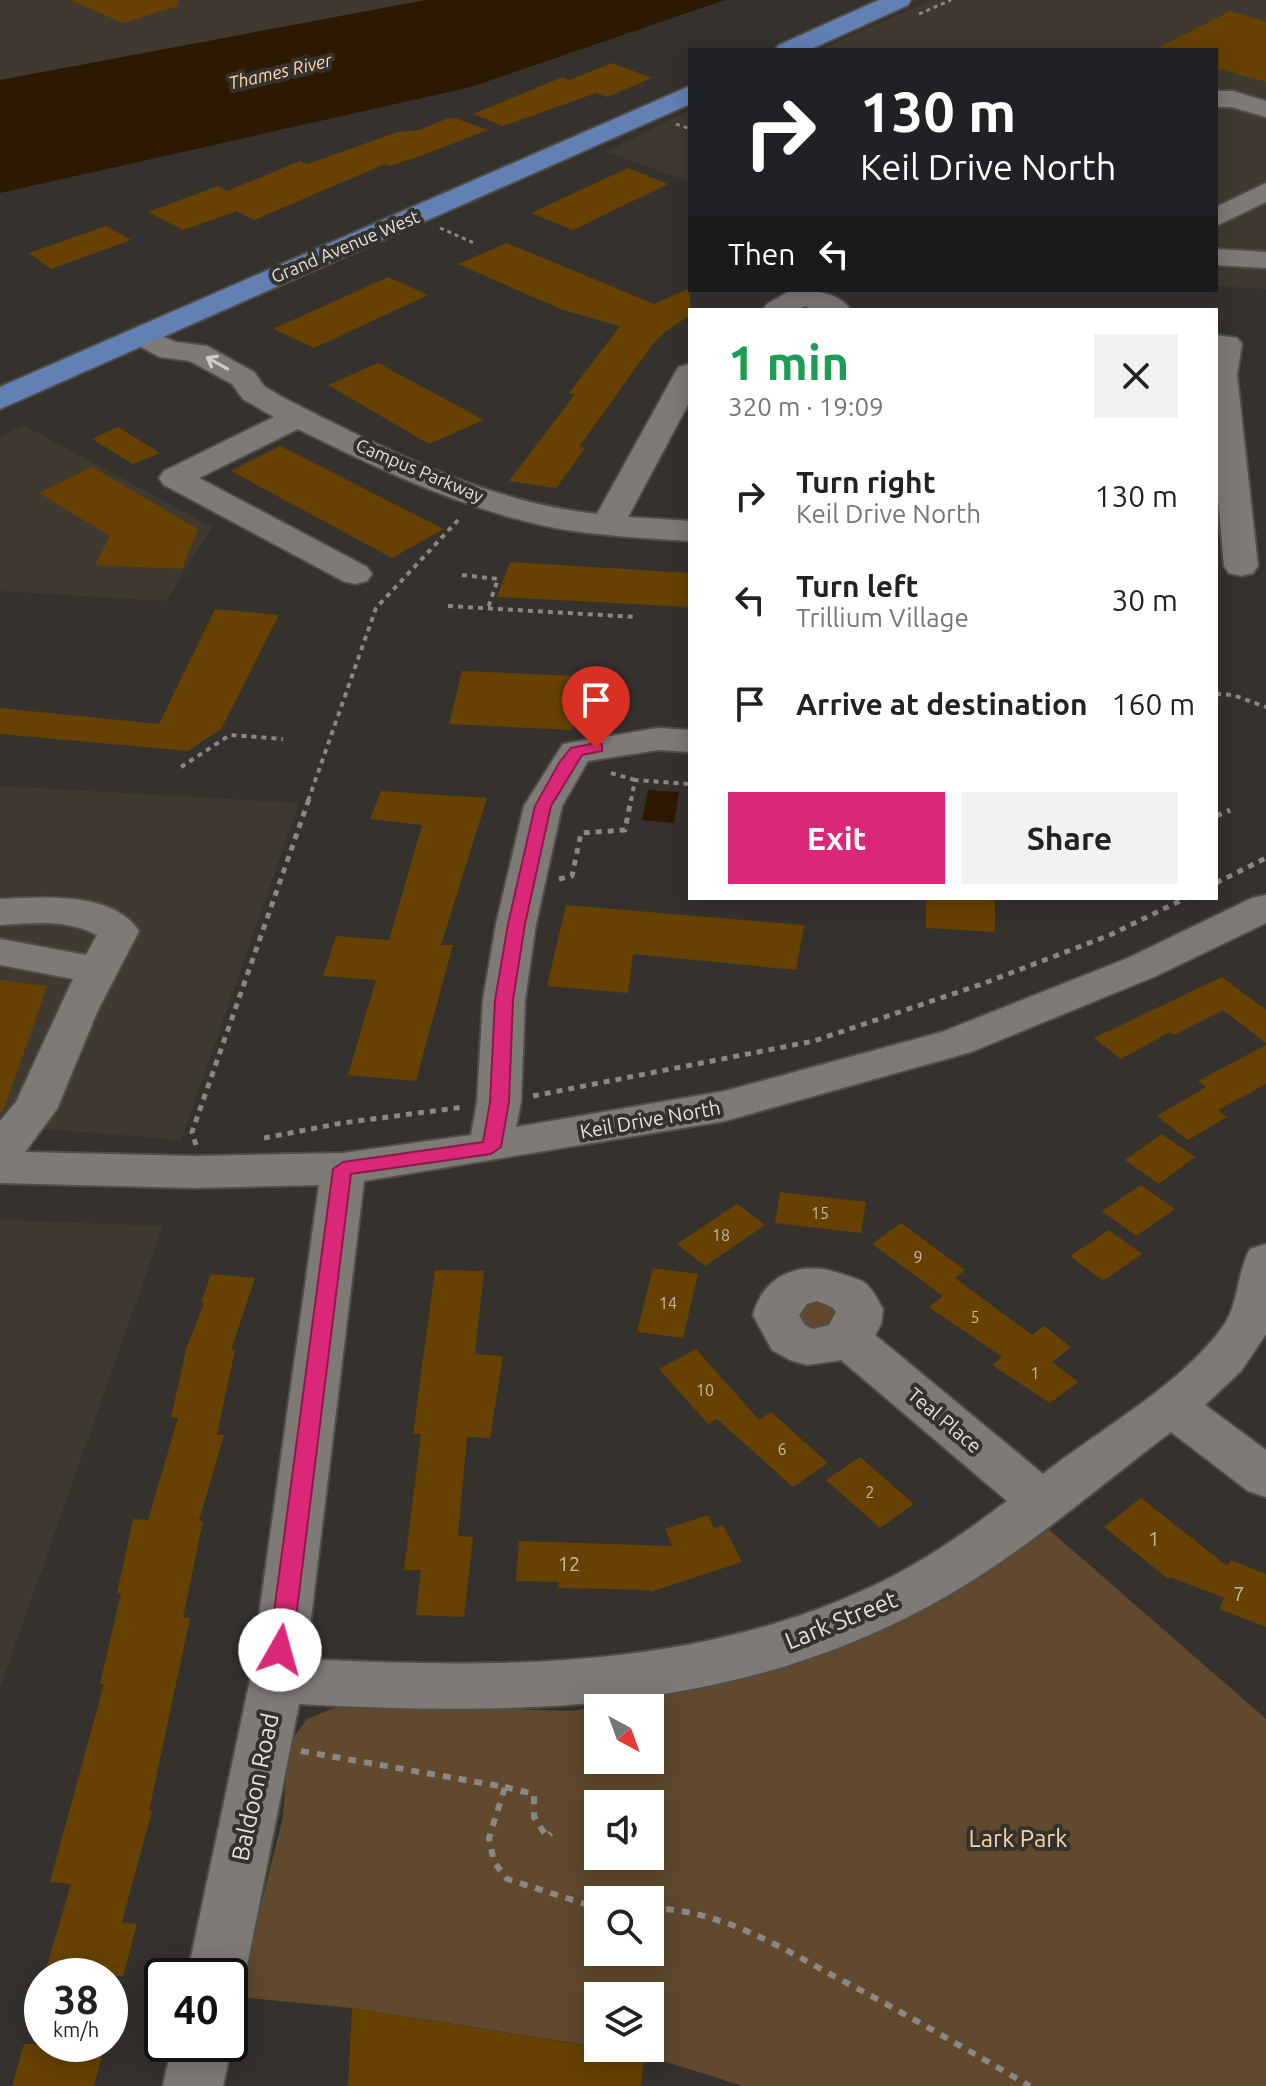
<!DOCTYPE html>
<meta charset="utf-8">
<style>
:root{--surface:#fff;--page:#f2f2f2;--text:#222;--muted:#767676;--accent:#db2777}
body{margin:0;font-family:Ubuntu,sans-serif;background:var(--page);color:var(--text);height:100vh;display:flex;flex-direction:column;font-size:30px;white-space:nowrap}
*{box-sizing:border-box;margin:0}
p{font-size:26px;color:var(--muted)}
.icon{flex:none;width:44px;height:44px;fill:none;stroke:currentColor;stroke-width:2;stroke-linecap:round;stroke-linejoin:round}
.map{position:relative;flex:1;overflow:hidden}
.side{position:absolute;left:688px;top:308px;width:530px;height:592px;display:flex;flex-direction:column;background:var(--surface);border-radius:0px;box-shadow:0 4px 20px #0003}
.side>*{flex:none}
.banner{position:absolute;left:688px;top:48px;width:530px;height:244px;border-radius:0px;box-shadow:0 4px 20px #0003;background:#202124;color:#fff;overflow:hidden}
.needle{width:52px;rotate:139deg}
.tools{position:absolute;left:584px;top:1694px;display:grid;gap:16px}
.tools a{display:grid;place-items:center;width:80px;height:80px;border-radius:0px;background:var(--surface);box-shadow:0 4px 20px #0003;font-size:40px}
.speed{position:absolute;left:24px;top:1958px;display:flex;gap:16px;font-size:40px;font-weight:700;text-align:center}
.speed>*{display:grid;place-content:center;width:104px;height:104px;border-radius:50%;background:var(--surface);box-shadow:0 4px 20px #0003;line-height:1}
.speed small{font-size:20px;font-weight:400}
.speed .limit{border:4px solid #111;border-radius:12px;background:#fff;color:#111}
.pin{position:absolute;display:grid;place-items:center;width:68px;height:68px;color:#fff;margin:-82px -34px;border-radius:50% 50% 50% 0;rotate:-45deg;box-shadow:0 0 8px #0007}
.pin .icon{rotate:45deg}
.me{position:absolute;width:88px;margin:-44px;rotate:7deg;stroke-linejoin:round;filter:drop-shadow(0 0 6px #0008)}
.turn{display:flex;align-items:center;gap:28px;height:168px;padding:0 40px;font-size:36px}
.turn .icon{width:104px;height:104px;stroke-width:2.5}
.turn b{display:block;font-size:56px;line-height:68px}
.then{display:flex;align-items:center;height:76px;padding:0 40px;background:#0003;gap:16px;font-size:30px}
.round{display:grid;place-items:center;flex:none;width:84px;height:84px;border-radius:0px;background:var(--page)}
.summary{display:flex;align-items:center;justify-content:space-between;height:136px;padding:0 40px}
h1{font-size:48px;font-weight:700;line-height:60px;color:#1e9e55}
.button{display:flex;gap:16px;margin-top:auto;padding:16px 40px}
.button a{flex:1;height:92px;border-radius:0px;background:var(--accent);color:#fff;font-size:32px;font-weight:700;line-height:92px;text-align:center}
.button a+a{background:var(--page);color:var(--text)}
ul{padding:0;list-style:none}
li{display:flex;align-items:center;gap:24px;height:104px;padding:0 40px}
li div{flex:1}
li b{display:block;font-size:30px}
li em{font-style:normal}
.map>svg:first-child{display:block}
</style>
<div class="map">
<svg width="1266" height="2086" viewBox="0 0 1266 2086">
<rect width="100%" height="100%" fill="#35322e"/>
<path fill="#403930" d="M0,0H426L0,80Z
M931,0H1266V289L1216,286V50H819Z
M690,110V182L606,152Z
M23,425L212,527L166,601L0,591V437Z
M0,786L299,803L181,1140L0,1125Z
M0,1220L163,1226L0,1688Z"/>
<path fill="#60492c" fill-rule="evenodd" d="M825,1300L839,1312L834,1327L807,1330L795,1310L804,1301Z
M1046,1527L1266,1719V2086H743L644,2055L601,2048H650V1996H598V2047L352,2008L238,1997L283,1817L289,1743L307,1719L342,1705L574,1711L775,1670L936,1604ZM598,1708H650V1760H598ZM598,1804H650V1856H598ZM598,1900H650V1952H598Z"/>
<path fill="#2d1900" d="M426,0H725L471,87L0,193V80Z
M648,790L679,792L674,823L642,820Z"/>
<path fill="#664101" d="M70,0H178V6L123,23Z
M1230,11L1266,22V82L1216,68V50H1154Z
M612,63L652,78L607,97L596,93L503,126L473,114L563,77L569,80Z
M455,118L488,130L418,157L389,166L385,164L254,220L237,211L183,230L148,212L218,186L227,191L300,161L307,164L398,132L419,130L446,119Z
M628,168L668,184L573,230L531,213Z
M106,226L131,240L51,269L29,253Z
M507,243L654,304L690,288V315L666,331L653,344L579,447L585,448L556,488L509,481L575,394L569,393L620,326L563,310L458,264Z
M388,277L428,295L314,348L273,329Z
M378,363L484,420L429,444L328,385Z
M118,427L160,453L133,464L92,439Z
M280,446L444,529L392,558L231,471Z
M92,467L198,529L182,569L95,565L110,536L39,493Z
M510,562L690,573V607L497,597Z
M215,609L279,615L221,729L188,751L0,734V708L159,724Z
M462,671L581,676L572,730L449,724Z
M381,791L487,798L441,945H453L416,1081L348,1075L376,980L323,976L336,936L389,940L422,825L370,819Z
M926,898H995V932L926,928Z
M566,905L804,925L796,970L633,954L628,993L547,986Z
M1222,977L1266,1010V1043L1223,1010L1174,1035L1170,1032L1121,1059L1094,1038Z
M0,980L47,986L3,1112H0Z
M1266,1045V1084L1218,1110L1227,1117L1188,1140L1157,1116L1206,1087L1198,1081Z
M1162,1134L1195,1157L1159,1184L1125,1160Z
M1141,1185L1175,1209L1136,1236L1102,1211Z
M780,1192L866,1202L861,1233L775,1223Z
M737,1204L765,1225L705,1266L677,1244Z
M901,1223L965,1270L955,1278L1032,1335L1044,1326L1071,1347L1052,1362L1078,1382L1050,1403L992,1365L1002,1357L929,1307L943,1296L872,1244Z
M1109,1230L1142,1254L1103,1281L1070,1256Z
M653,1268L698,1274L683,1338L637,1332Z
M435,1270L484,1271L475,1354L503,1356L490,1438L467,1437L458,1536L473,1537L464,1617L416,1615L421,1570H404L421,1434H413Z
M211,1274L255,1278L231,1350H235L217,1435H224L199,1521H203L183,1618H190L149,1811H152L122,1922L137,1924L123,1976H44L71,1884L50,1882L104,1684H100L121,1593H117L133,1519L148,1520L178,1418H171L186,1349L204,1303H201Z
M696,1349L759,1420L771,1412L828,1463L793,1487L717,1419L708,1424L659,1369Z
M860,1457L914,1504L880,1528L826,1480Z
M1141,1498L1227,1566L1231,1560L1266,1574V1627L1219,1609L1224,1598L1170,1577L1168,1579L1104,1527Z
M708,1515L714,1528L723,1525L742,1562L650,1592L649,1590L558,1588L559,1582L516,1581L519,1541L673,1546L665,1529Z
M352,2008L644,2055L641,2086H348Z
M24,2044H105L94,2086H12Z"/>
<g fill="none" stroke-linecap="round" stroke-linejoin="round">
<g stroke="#504e4a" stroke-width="4">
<path id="minor" d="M1216,91H1233L1266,101V117L1231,107H1216Z
M1266,183V202L1216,226V207Z
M1216,249L1266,252V268L1216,265Z
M792,290C812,290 839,292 851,310H813L805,306L798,310H763L767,304Z
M141,327L176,342L207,346L254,372L265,387L282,397C381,447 484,502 597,514L675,373L679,367L690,364V401L628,517L690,521V541C645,538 600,536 555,528C465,510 380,470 298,429L199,478L367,567L372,574L367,581L355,584L343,581L164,485L159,478L164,471L274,417L243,399L232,384L190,361L160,357L131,342L126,336L131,330Z
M1216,335L1237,338L1242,344L1237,375L1258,566L1253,573L1241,576L1229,573L1224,566L1216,475Z
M658,728L690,730V752L658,750L588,761L562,806L536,924L525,1000L521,1102L516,1127L725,1091L942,1032L1128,958L1252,898L1266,895V923L1156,976L971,1052L725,1121L364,1181L306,1659C507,1669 712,1670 895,1575C935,1554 971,1528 1007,1501L841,1360L807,1365L790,1360L772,1350L753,1315C764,1273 803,1260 842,1274C849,1277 860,1279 865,1283C873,1289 878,1301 883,1309L881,1324L875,1335L1043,1474C1099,1430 1184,1383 1224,1325C1239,1303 1237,1272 1250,1249L1266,1244V1334L1241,1371L1205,1405L1266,1450V1497L1248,1491L1171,1432C1099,1486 1029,1548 952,1593C745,1714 529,1716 299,1704L245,1976L237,1995L230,1998V1976H187L250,1680L319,1185L195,1188L0,1183V1121L16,1102L73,979L0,965V939L86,955L97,935C67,919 33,923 0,925V899C42,897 113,891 139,931L98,1010L57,1109L25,1152L195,1156L343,1153L471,1135L477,1102L483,1000L496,924L524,806L563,744ZM817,1301L832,1307L836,1312L829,1325L813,1329L805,1325L799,1315L807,1304Z
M230,2040L232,2044L223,2086H163L172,2044H230Z"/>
</g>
<g stroke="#504e4a" stroke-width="4">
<path id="major" d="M879,0H911L908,5L809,50H775L779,45Z
M690,86V104L0,409V387Z"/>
</g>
<path stroke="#8a8784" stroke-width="3" stroke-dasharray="4 4" stroke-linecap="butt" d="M919,14L951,0
M676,124L690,129
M440,228L474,243"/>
<path stroke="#8a8784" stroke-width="4" stroke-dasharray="5 5" stroke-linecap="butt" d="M462,575L498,579L488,608
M448,606L636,617
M1216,694L1233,695L1266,707
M181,767L230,735L283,739
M611,773L635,780
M308,801L376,608L461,517
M631,801L635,780L690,784"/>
<path stroke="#8a8784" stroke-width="5" stroke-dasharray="6 6" stroke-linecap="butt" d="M1216,816L1230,810
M559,879L572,876L581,833L625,830L631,799
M1216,883L1266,858
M533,1096L814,1041L982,984L1110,935L1186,898
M264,1138L342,1123L464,1107
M196,1145L192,1132L309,799"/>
<path stroke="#8a8784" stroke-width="6" stroke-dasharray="8 8" stroke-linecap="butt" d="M301,1751L505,1787L489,1838L494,1862L507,1879L598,1908
M505,1787L534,1794V1817L547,1837L551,1833
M650,1908C719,1910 773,1943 832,1975C899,2010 964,2048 1030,2086"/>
<use href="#minor" fill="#7e7b77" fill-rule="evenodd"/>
<use href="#major" fill="#6280b3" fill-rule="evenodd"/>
</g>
<defs><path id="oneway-shaft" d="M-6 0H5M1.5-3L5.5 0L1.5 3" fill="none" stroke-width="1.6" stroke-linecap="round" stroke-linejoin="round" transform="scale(2)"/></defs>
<use stroke="#cfcdca" href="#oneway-shaft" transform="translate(217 363) rotate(-151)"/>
<path fill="#db2777" stroke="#8e194d" stroke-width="2" d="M596,743L602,744V751L582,755L551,806L525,924L513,1000L509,1102L501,1147L491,1154L351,1174L292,1650L288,1656L280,1659L272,1656L269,1650L333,1169L343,1162L483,1142L490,1102L495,1000L508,924L535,806L559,763L571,748Z"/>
<g text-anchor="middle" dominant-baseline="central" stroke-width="8" stroke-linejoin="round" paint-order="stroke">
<g font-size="16" fill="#c4b9a8">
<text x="820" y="1213">15</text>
<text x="721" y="1235">18</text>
<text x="918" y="1257">9</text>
<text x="668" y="1303">14</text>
<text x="975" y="1317">5</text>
<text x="1035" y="1373">1</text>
<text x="705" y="1390">10</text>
<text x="782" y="1449">6</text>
<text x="870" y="1492">2</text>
</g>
<g font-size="18" font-style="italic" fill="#fed9ae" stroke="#35322e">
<text transform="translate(280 71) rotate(-13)">Thames River</text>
</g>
<g font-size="18" fill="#e3e1df" stroke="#35322e">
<text transform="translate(345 246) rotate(-23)">Grand Avenue West</text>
<text transform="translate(420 470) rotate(23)">Campus Parkway</text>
</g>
<g font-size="20" fill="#e3e1df" stroke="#35322e">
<text transform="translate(650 1119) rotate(-10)">Keil Drive North</text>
<text transform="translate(945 1420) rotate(40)">Teal Place</text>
</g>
<g font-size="20" fill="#c4b9a8">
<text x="1154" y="1538">1</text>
<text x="569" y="1563">12</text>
<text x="1239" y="1593">7</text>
</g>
<g font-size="24" fill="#e3e1df" stroke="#35322e">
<text transform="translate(841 1620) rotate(-22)">Lark Street</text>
<text transform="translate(255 1787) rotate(-78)">Baldoon Road</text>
</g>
<g font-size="24" fill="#f8d3a8" stroke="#35322e">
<text x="1018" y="1838">Lark Park</text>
</g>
</g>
</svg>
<div class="tools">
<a><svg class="needle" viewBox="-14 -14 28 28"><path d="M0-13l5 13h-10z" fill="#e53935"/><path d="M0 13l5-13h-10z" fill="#767676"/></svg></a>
<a><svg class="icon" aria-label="sound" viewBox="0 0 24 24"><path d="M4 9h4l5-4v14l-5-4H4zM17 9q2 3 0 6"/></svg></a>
<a><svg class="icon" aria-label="search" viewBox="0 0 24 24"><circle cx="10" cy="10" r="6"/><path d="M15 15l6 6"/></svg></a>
<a><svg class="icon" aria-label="layers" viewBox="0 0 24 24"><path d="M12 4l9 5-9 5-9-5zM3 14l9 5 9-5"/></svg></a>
</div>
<div class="speed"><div>38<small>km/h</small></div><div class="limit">40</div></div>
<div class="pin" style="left:596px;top:748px;background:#d93025"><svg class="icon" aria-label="arrive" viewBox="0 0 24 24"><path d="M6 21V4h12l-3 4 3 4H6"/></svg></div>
<svg class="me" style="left:280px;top:1650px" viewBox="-20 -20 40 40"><circle r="19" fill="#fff"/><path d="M0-13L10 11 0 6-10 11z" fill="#db2777"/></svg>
<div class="banner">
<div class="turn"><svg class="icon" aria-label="right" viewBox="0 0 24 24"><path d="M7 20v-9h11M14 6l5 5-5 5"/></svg><div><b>130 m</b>Keil Drive North</div></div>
<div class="then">Then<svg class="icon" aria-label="left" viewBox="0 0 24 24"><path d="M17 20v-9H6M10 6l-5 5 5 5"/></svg></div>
</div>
<section class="side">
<div class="summary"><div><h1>1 min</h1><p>320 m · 19:09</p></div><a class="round"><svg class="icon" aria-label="close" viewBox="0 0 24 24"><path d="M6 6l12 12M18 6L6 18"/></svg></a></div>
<ul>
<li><svg class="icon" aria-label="right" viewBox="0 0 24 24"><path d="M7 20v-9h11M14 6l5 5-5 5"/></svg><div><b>Turn right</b><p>Keil Drive North</p></div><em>130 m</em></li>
<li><svg class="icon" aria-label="left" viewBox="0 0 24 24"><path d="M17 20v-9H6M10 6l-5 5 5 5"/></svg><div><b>Turn left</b><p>Trillium Village</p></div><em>30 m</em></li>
<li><svg class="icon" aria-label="arrive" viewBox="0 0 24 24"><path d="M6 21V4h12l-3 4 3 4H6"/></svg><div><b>Arrive at destination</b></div><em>160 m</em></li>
</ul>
<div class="button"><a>Exit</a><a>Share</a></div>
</section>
</div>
